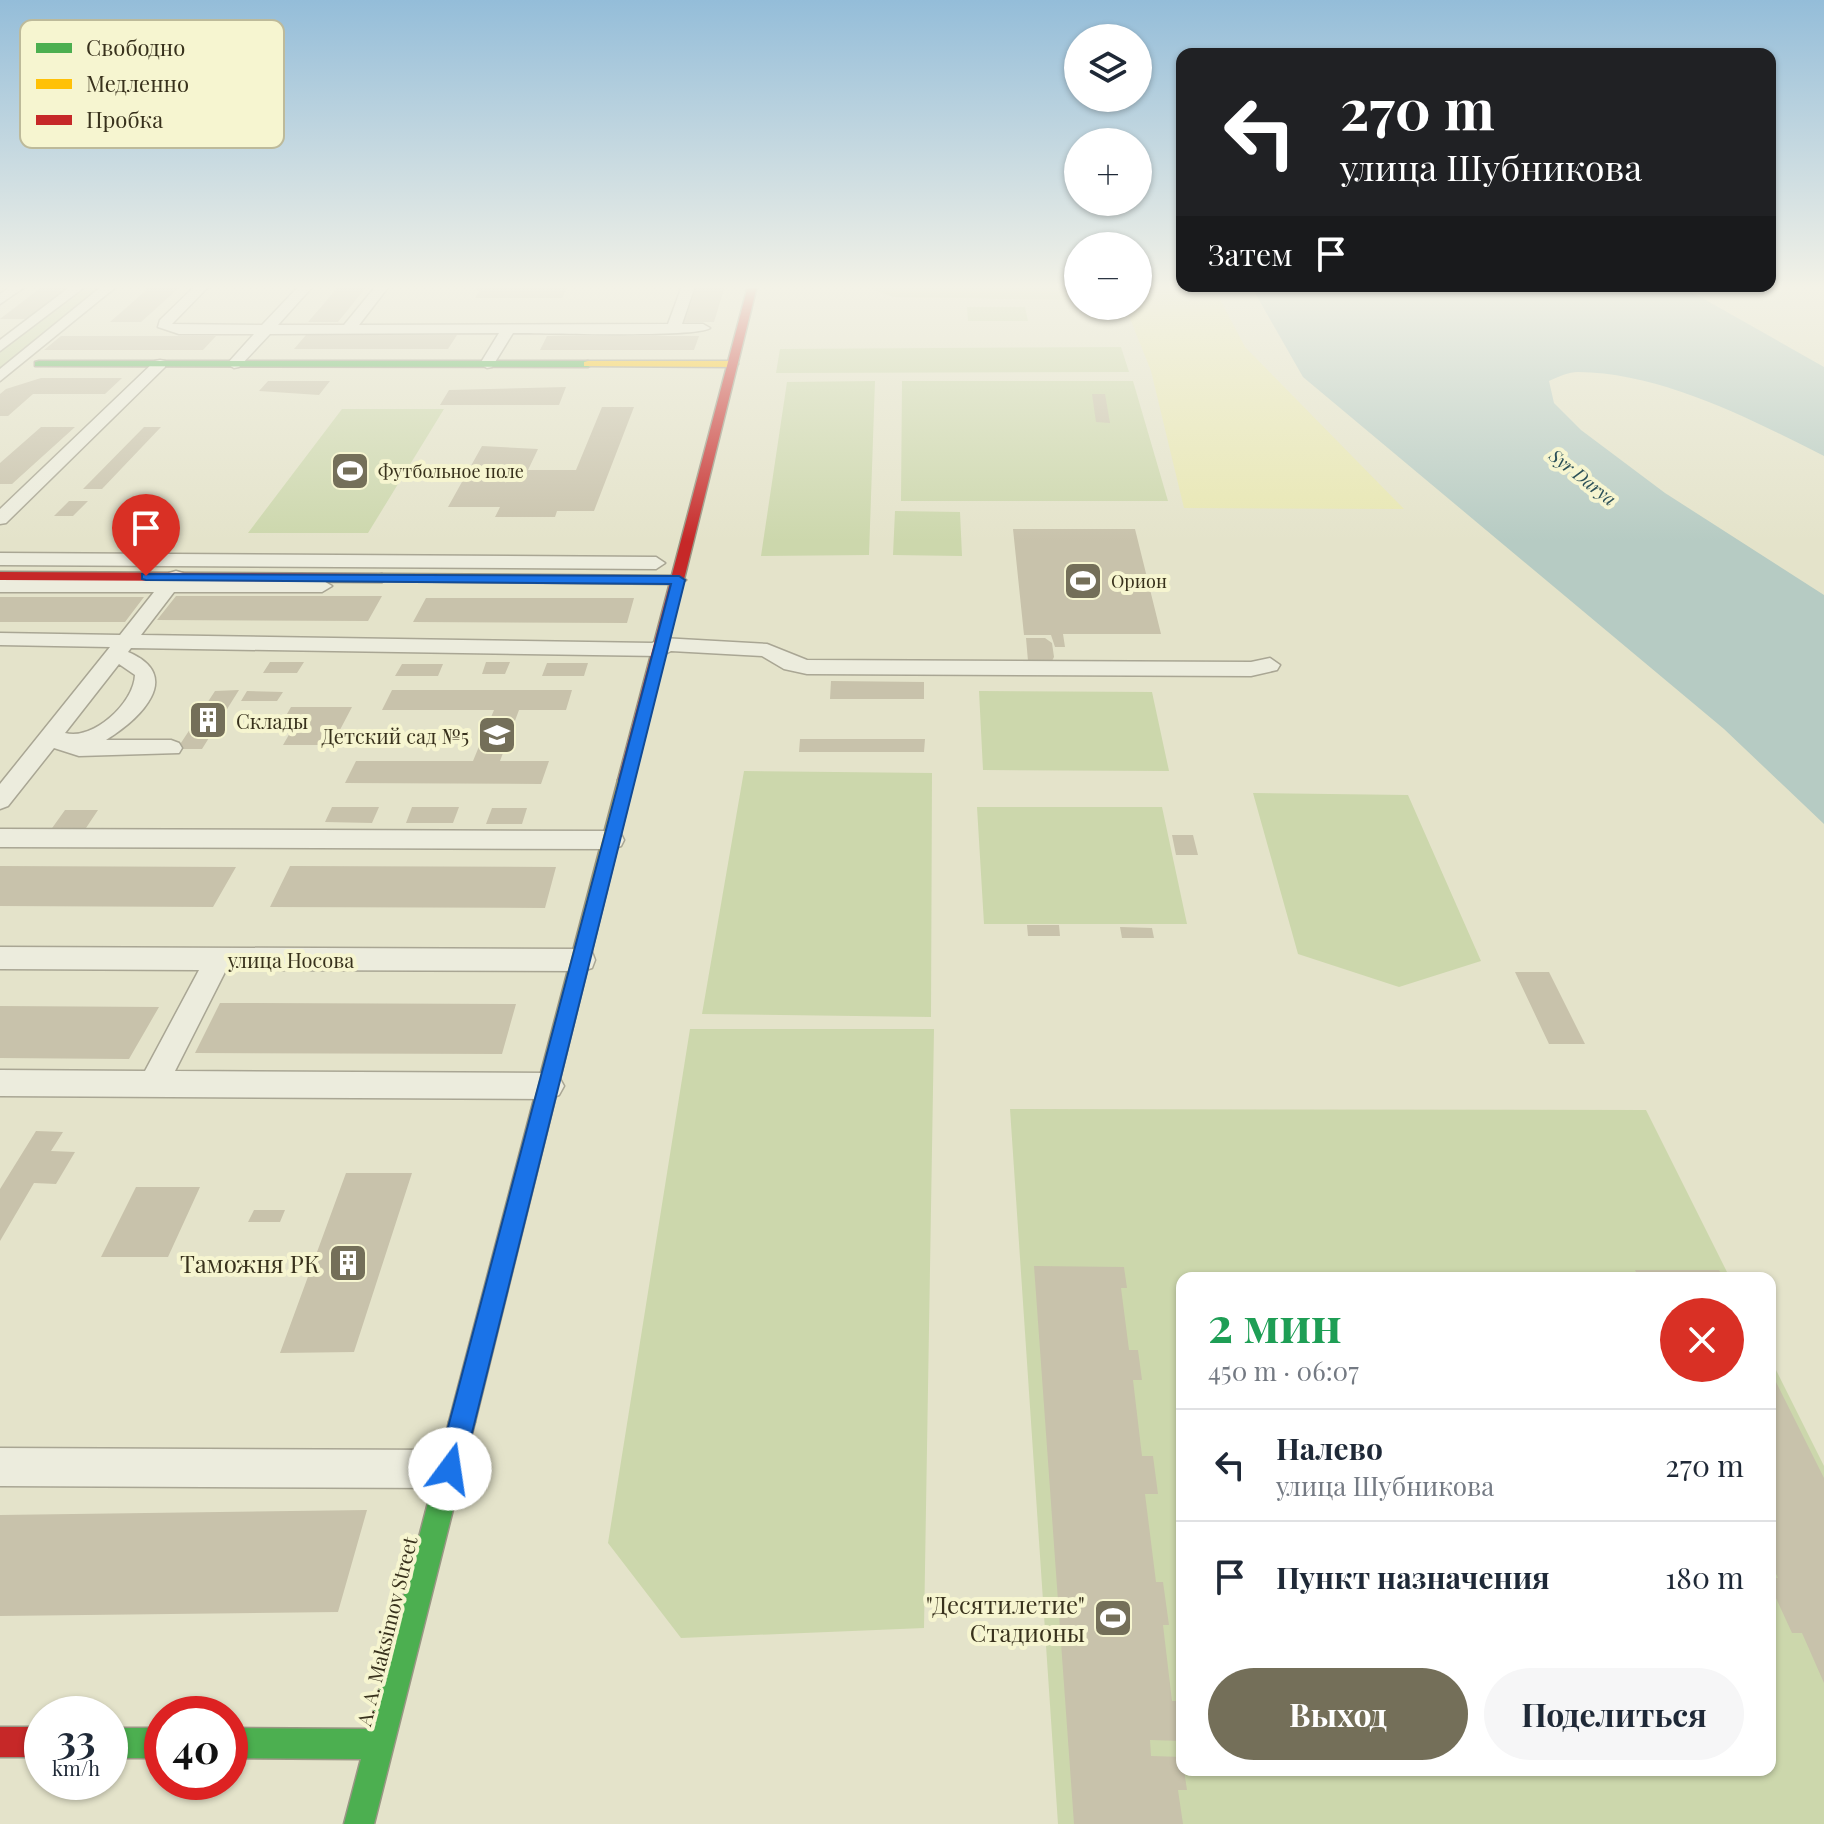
<!DOCTYPE html>
<html lang="ru">
<meta charset="utf-8">
<style>
:root{--surface:#fff;--page:#f6f6f7;--text:#1f2937;--muted:#747a83;--line:#e0e1e3;--accent:#746f59}
body{margin:0;font-family:"Playfair Display",serif;background:var(--page);color:var(--text);height:100vh;display:flex;flex-direction:column;font-size:30px;white-space:nowrap}
*{box-sizing:border-box;margin:0}
p{font-size:26px;color:var(--muted)}
.icon{flex:none;width:44px;height:44px;fill:none;stroke:currentColor;stroke-width:2;stroke-linecap:round;stroke-linejoin:round}
.map{position:relative;flex:1;overflow:hidden}
.sheet{position:absolute;left:1176px;top:1272px;width:600px;height:504px;display:flex;flex-direction:column;background:var(--surface);border-radius:16px;box-shadow:0 2px 6px #0004}
.sheet>*{flex:none}
.guide{position:absolute;left:1176px;top:48px;width:600px;height:244px;border-radius:16px;box-shadow:0 2px 6px #0004;background:#202124;color:#fff;overflow:hidden}
.fabs{position:absolute;left:1064px;top:24px;display:grid;gap:16px}
.fabs a{display:grid;place-items:center;width:88px;height:88px;border-radius:50%;background:var(--surface);box-shadow:0 2px 6px #0004;font-size:40px}
.speed{position:absolute;left:24px;top:1696px;display:flex;gap:16px;font-size:40px;font-weight:700;text-align:center}
.speed>*{display:grid;place-content:center;width:104px;height:104px;border-radius:50%;background:var(--surface);box-shadow:0 2px 6px #0004;line-height:1}
.speed small{font-size:20px;font-weight:400}
.speed .limit{border:12px solid #d22;background:#fff;color:#111}
.pin{position:absolute;display:grid;place-items:center;width:68px;height:68px;color:#fff;margin:-82px -34px;border-radius:50% 50% 50% 0;rotate:-45deg;box-shadow:0 0 8px #0007}
.pin .icon{rotate:45deg}
.me{position:absolute;width:88px;margin:-44px;rotate:14deg;stroke-linejoin:round;filter:drop-shadow(0 0 6px #0008)}
.turn{display:flex;align-items:center;gap:28px;height:168px;padding:0 32px;font-size:36px}
.turn .icon{width:104px;height:104px;stroke-width:2.5}
.turn b{display:block;font-size:56px;line-height:68px}
.then{display:flex;align-items:center;height:76px;padding:0 32px;background:#0003;gap:16px;font-size:30px}
.round{display:grid;place-items:center;flex:none;width:84px;height:84px;border-radius:42px;background:var(--page)}
.summary{display:flex;align-items:center;justify-content:space-between;height:136px;padding:0 32px}
h1{font-size:48px;font-weight:700;line-height:60px;color:#1e9e55}
.action{display:flex;gap:16px;margin-top:auto;padding:16px 32px}
.action a{flex:1;height:92px;border-radius:48px;background:var(--accent);color:#fff;font-size:32px;font-weight:700;line-height:92px;text-align:center}
.action a+a{background:var(--page);color:var(--text)}
ul{padding:0;list-style:none}
li{display:flex;align-items:center;gap:24px;height:112px;padding:0 32px;border-top:2px solid var(--line)}
li div{flex:1}
li b{display:block;font-size:30px}
li em{font-style:normal}
.map>svg:first-child{display:block}
</style>
<div class="map">
<svg width="1824" height="1824" viewBox="0 0 1824 1824">
<rect width="100%" height="100%" fill="#e4e3ca"/>
<path fill="#ccd7ac" d="M75,286H117L0,381V343Z
M865,286H1078V300L893,297Z
M967,307H1025L1028,321H968Z
M1121,347L1129,372L776,373L780,349Z
M875,381L869,555L761,556L787,382Z
M902,381H1133L1168,501H901Z
M342,409H444L368,533H248Z
M895,511L960,512L962,556L893,555Z
M979,691L1152,692L1169,771L983,770Z
M744,771L932,773L931,1017L702,1014Z
M1253,793L1408,795L1481,961L1399,987L1298,954Z
M977,807H1162L1187,924H984Z
M690,1029H934L924,1628L681,1638L608,1543Z
M1010,1109L1646,1110L1730,1278H1182V1770H1770V1358L1824,1466V1824H1058Z"/>
<path fill="#e8e7b1" d="M1138,286H1213L1245,347L1404,509L1184,508L1151,371L1125,306H1138Z"/>
<path fill="#b6cbc3" d="M1251,286H1681L1824,367V456C1750,419 1663,373 1578,372C1569,372 1557,377 1549,381L1554,403L1581,430L1665,493L1824,595V824L1724,729L1303,377Z"/>
<path fill="#c8c2ab" d="M43,286H72L29,319H0Z
M151,286H181L141,322H110Z
M339,286H367L338,322H308Z
M477,286H568L562,298H475L480,290H474Z
M697,286H725L714,322H684Z
M306,335H457L448,349H294Z
M61,336H216L203,350H44Z
M547,336H699L694,350H540Z
M41,378H122L105,394H33L8,416H0V394L6,389Z
M268,381H330L319,395L259,391Z
M566,387L559,405H440L449,390Z
M1092,394H1105L1110,423L1096,422Z
M602,407H634L594,511H557L555,517H495L500,507H448L482,446L538,449L528,470H576Z
M41,427H75L12,484H0V463Z
M144,427H161L102,489H83Z
M69,501H88L73,516H54Z
M1013,529H1135L1161,634H1063L1065,647H1055L1051,635H1024Z
M176,596H382L368,621L157,620Z
M0,597H144L125,622H0Z
M426,598H634L627,623L413,622Z
M1026,638H1045L1052,643L1054,657L1052,661H1028Z
M270,662H304L297,673H263Z
M486,662H510L505,674H482Z
M547,663H588L584,676H542Z
M402,664H443L438,676H395Z
M831,681L924,682V699H830Z
M239,690L202,749H177L215,691Z
M392,690H572L566,710H519L500,761H549L541,784L345,783L356,761H473L494,710H382Z
M247,691L283,692L277,701H241Z
M291,707H352L332,745H283L298,719H284Z
M800,739H925L924,752H799Z
M332,807H379L372,823L325,822Z
M412,807H459L453,823H406Z
M492,808H527L522,824H486Z
M65,810H98L84,831H50Z
M1172,835H1193L1198,855H1176Z
M0,866L236,867L213,907L0,906Z
M290,866L556,867L545,908L270,907Z
M1027,925H1059L1060,936H1028Z
M1120,927L1152,928L1154,938H1122Z
M1515,972H1549L1585,1044H1549Z
M220,1003L516,1004L502,1054L195,1053Z
M0,1006L159,1007L129,1059L0,1058Z
M36,1131L63,1132L51,1151L75,1152L56,1184L34,1183L0,1241V1189Z
M346,1173H412L354,1352L280,1353Z
M136,1187H200L168,1257H101Z
M254,1210H285L280,1222H248Z
M1034,1266L1124,1267L1127,1288H1121L1129,1350H1138L1142,1380H1133L1142,1456H1153L1158,1494H1145L1156,1582H1163L1169,1625H1163L1172,1701H1180L1182,1714V1741L1150,1740L1151,1756L1182,1757L1187,1790H1178L1183,1824H1074Z
M1635,1270H1719L1724,1278H1639Z
M1770,1370L1824,1478V1683L1802,1633H1792L1770,1585V1578H1778L1770,1561Z
M367,1510L338,1612L0,1616V1515Z"/>
<g fill="none" stroke-linecap="round" stroke-linejoin="round">
<g stroke="#a9a694" stroke-width="3">
<path id="street" d="M11,286H26L0,304V294Z
M71,286H86L0,351V340Z
M102,286H117L0,381V369Z
M195,286H209L172,324L262,325L299,286H313L278,325H344L376,286H389L359,325L668,324L682,286H695L682,324H703L710,328C697,338 541,333 513,333L492,367L487,368L480,364L499,333L270,334L239,367L234,368L227,364L254,334H179L158,327L160,320Z
M160,360L165,361V367L6,523L0,524V509L155,361Z
M0,553L656,557L665,563L656,569L0,565Z
M176,571L183,573L186,577L183,580H322L332,586L322,592H174L141,635L652,643L662,638L767,644L807,660L1251,662L1270,658L1280,665L1277,670L1251,676L807,674L784,669L762,656L671,651L661,656L131,648L128,652C185,676 140,719 106,740H171L179,743L182,748L179,753L79,756L54,748L8,806L0,809V784L110,647L0,645V633L120,635L154,592H0V580H163L169,573ZM119,664L135,675C134,703 93,741 65,733Z
M0,829L612,831L621,834L624,840L621,846L612,849L0,847Z
M0,947L582,949L592,952L595,960L592,968L582,971L226,970L175,1071L549,1073L559,1077L564,1086L559,1095L549,1099L0,1096V1070L145,1071L199,970L0,969Z
M0,1448L450,1450L463,1456L469,1469L463,1482L450,1488L0,1486Z"/>
</g>
<g stroke="#999684" stroke-width="3">
<path id="fast" d="M39,361H588L593,364L588,367L35,366V362Z
M462,1409L471,1413L475,1422L374,1824H344L361,1759L230,1758V1728L369,1729L449,1422L453,1413Z
M110,1728H162V1758H110Z"/>
</g>
<g stroke="#999684" stroke-width="3">
<path id="slow" d="M588,361H733L738,364L733,367L584,366V362Z
M382,574L679,576L686,580L679,584L377,581V575Z
M626,774L634,780L475,1422L471,1431L462,1435L453,1431L449,1422L618,780Z"/>
</g>
<g stroke="#999684" stroke-width="3">
<path id="jam" d="M748,286H757L634,780L626,786L618,780Z
M0,572L382,574L389,578L382,582L0,580Z
M0,1727H42V1757H0Z"/>
</g>
<use href="#street" fill="#ececdd" fill-rule="evenodd"/>
<use href="#fast" fill="#4caf50" fill-rule="evenodd"/>
<use href="#slow" fill="#ffc107" fill-rule="evenodd"/>
<use href="#jam" fill="#c62828" fill-rule="evenodd"/>
</g>
<linearGradient id="sky" x2="0" y2="1"><stop stop-color="#94bdd9"/><stop offset="0.53" stop-color="#f3f2e7"/><stop offset="1" stop-color="#f3f2e7" stop-opacity="0"/></linearGradient>
<rect width="1824" height="542" fill="url(#sky)"/>
<path fill="#1a73e8" stroke="#114b97" stroke-width="2" d="M142,574L679,576L685,580L463,1469L459,1478L450,1482L441,1478L437,1469L671,584L146,580L142,579Z"/>
<defs>
<g id="stadium-square" transform="scale(2)"><rect x="-9" y="-9" width="18" height="18" rx="4" fill="#746f59" stroke="#f6f5d0"/><path d="M0-5a6.5 5 0 1 0 0 10a6.5 5 0 1 0 0-10ZM-3.5-1.8h7v3.6h-7Z" fill="#fff"/></g>
<g id="building-square" transform="scale(2)"><rect x="-9" y="-9" width="18" height="18" rx="4" fill="#746f59" stroke="#f6f5d0"/><path d="M-4-6H4V6H1V3H-1V6H-4ZM-2.5-4.3h1.7v1.8h-1.7ZM.8-4.3h1.7v1.8H.8ZM-2.5-1h1.7V.8h-1.7ZM.8-1h1.7V.8H.8Z" fill="#fff"/></g>
<g id="school-square" transform="scale(2)"><rect x="-9" y="-9" width="18" height="18" rx="4" fill="#746f59" stroke="#f6f5d0"/><path d="M0-5L7-2L0 1L-7-2ZM-4 1L0 2.5L4 1V4Q0 6-4 4Z" fill="#fff"/></g>
</defs>
<g fill-rule="evenodd">
<use href="#stadium-square" x="350" y="471"/>
<use href="#stadium-square" x="1083" y="581"/>
<use href="#building-square" x="208" y="720"/>
<use href="#school-square" x="497" y="735"/>
<use href="#building-square" x="348" y="1263"/>
<use href="#stadium-square" x="1113" y="1618"/>
</g>
<g text-anchor="middle" dominant-baseline="central" stroke-width="8" stroke-linejoin="round" paint-order="stroke">
<g font-size="18" fill="#38311c" stroke="#f6f5d0" text-anchor="start">
<text x="378" y="471">Футбольное поле</text>
<text x="1111" y="581">Орион</text>
</g>
<g font-size="18" font-style="italic" fill="#2b5058" stroke="#f6f5d0">
<text transform="translate(1583 477) rotate(38)">Syr Darya</text>
</g>
<g font-size="20" fill="#38311c" stroke="#f6f5d0" text-anchor="start">
<text x="236" y="720">Склады</text>
<text x="469" y="735" text-anchor="end">Детский сад №5</text>
</g>
<g font-size="20" fill="#38311c" stroke="#f6f5d0">
<text x="291" y="959">улица Носова</text>
<text transform="translate(386 1631) rotate(-76)">A. A. Maksimov Street</text>
</g>
<g font-size="24" fill="#38311c" stroke="#f6f5d0" text-anchor="end">
<text x="320" y="1263">Таможня РК</text>
<text x="1085" y="1604">"Десятилетие"<tspan x="1085" dy="28">Стадионы</tspan></text>
</g>
</g>
<rect x="20" y="20" width="264" height="128" rx="12" fill="#f6f5d0" stroke="#bdba9a" stroke-width="2"/>
<rect x="36" y="43" width="36" height="10" fill="#4caf50"/>
<rect x="36" y="79" width="36" height="10" fill="#ffc107"/>
<rect x="36" y="115" width="36" height="10" fill="#c62828"/>
<g font-size="22" fill="#38311c">
<text x="86" y="56">Свободно</text>
<text x="86" y="92">Медленно</text>
<text x="86" y="128">Пробка</text>
</g>
</svg>
<div class="fabs">
<a><svg class="icon" aria-label="layers" viewBox="0 0 24 24"><path d="M12 4l9 5-9 5-9-5zM3 14l9 5 9-5"/></svg></a>
<a>+</a>
<a>−</a>
</div>
<div class="speed"><div>33<small>km/h</small></div><div class="limit">40</div></div>
<div class="pin" style="left:146px;top:576px;background:#d93025"><svg class="icon" aria-label="arrive" viewBox="0 0 24 24"><path d="M6 21V4h12l-3 4 3 4H6"/></svg></div>
<svg class="me" style="left:450px;top:1469px" viewBox="-20 -20 40 40"><circle r="19" fill="#fff"/><path d="M0-13L10 11 0 6-10 11z" fill="#1a73e8"/></svg>
<div class="guide">
<div class="turn"><svg class="icon" aria-label="left" viewBox="0 0 24 24"><path d="M17 20v-9H6M10 6l-5 5 5 5"/></svg><div><b>270 m</b>улица Шубникова</div></div>
<div class="then">Затем<svg class="icon" aria-label="arrive" viewBox="0 0 24 24"><path d="M6 21V4h12l-3 4 3 4H6"/></svg></div>
</div>
<section class="sheet">
<div class="summary"><div><h1>2 мин</h1><p>450 m · 06:07</p></div><a class="round" style="background:#d93025;color:#fff"><svg class="icon" aria-label="close" viewBox="0 0 24 24"><path d="M6 6l12 12M18 6L6 18"/></svg></a></div>
<ul>
<li><svg class="icon" aria-label="left" viewBox="0 0 24 24"><path d="M17 20v-9H6M10 6l-5 5 5 5"/></svg><div><b>Налево</b><p>улица Шубникова</p></div><em>270 m</em></li>
<li><svg class="icon" aria-label="arrive" viewBox="0 0 24 24"><path d="M6 21V4h12l-3 4 3 4H6"/></svg><div><b>Пункт назначения</b></div><em>180 m</em></li>
</ul>
<div class="action"><a>Выход</a><a>Поделиться</a></div>
</section>
</div>
